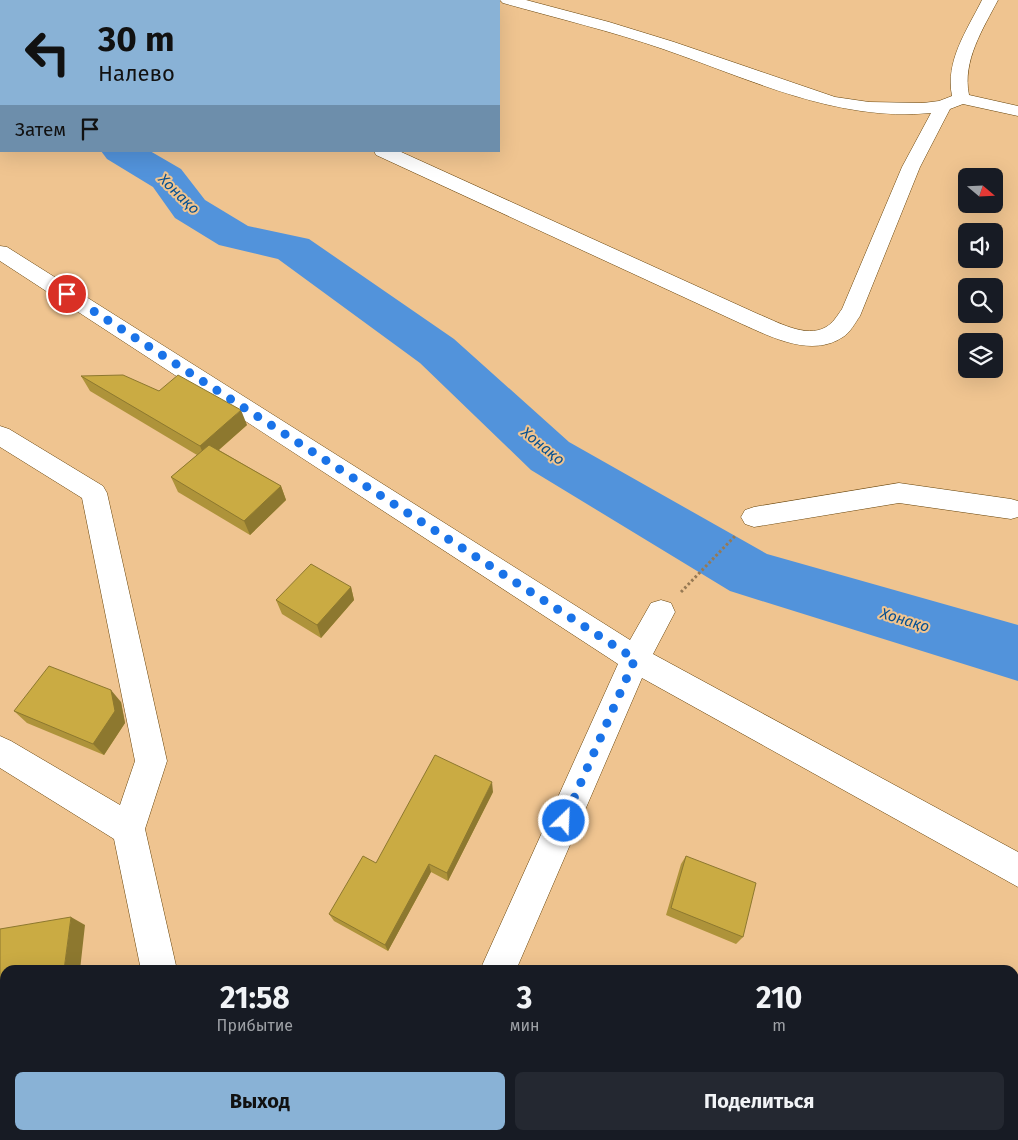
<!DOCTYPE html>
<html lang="ru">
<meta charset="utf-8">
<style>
:root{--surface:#171b24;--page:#242831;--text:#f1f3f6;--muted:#9ea1a6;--accent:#89b2d6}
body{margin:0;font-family:"Fira Sans",sans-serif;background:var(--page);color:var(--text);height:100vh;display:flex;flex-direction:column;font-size:19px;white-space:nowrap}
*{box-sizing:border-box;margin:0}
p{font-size:16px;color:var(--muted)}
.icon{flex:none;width:28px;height:28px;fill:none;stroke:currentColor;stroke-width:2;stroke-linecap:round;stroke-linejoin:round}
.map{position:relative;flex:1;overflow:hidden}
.drawer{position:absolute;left:0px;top:965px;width:1019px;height:175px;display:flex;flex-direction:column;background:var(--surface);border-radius:15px 15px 0 0;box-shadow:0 5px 20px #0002}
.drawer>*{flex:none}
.banner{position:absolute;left:0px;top:0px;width:500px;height:152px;box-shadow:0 5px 20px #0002;background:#89b2d6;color:#111;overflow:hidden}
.needle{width:32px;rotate:109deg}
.fabs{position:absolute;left:958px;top:168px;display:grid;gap:10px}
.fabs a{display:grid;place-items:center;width:45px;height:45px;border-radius:8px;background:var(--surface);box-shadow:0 5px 20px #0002;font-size:25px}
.pin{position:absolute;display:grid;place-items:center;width:42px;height:42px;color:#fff;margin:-21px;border:2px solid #fff;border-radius:50%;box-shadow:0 1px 5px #0007}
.me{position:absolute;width:55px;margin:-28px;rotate:24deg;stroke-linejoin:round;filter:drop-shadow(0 0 4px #0008)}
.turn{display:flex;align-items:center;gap:18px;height:105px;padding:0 15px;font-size:22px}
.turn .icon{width:65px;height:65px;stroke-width:2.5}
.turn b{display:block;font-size:35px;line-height:42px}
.then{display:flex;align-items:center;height:48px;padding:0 15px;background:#0003;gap:10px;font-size:19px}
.eta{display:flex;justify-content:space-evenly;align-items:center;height:85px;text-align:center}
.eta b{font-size:30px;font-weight:700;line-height:35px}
.cta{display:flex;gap:10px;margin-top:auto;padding:10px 15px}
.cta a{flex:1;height:58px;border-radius:8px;background:var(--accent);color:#111;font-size:20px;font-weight:700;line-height:58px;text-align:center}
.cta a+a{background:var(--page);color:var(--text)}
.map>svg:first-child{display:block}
</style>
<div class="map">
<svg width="1018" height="1140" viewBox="0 0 1018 1140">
<rect width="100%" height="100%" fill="#efc490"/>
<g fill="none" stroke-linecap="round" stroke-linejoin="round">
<path fill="#5293db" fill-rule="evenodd" d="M0,65H1V88H0Z
M101,151H150L181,169L205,200L248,226L309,239L454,339L569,442L767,554L1018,625V681L730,591L531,470L420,363L278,259L219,245L175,218L153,187L107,159Z"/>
<g stroke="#674309" stroke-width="1">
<path id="minor" d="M40,0H58L59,1H41Z
M500,0H526L609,22L674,42L835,97L869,102L923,103L939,101L952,96C945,61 967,30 982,0H998C983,29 962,61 969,95L1018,106V116L963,104L950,109L920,167L860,316C855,323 850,333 843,337C812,358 771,337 742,324L376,155L374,151H399L758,314C776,321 806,339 826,327C833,323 837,316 842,309L902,167L931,113C836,122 750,79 663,49C611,31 556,18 503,3Z
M0,246L7,247L630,640L651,603L661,600L671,603L675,612L653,654L1018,852V887L642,678L516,970H480L618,664L0,261Z
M0,426L9,429L103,486L107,493L167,761L145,829L177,970H141L114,839L0,768V736L11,741L120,805L135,761L82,498L0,447Z
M899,483L1011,499L1018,501V517L1011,519L899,503L754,527L745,524L741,517L745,510L754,507Z
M175,1135H215V1140H175Z
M405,1135H445L443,1140H403Z"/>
</g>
<path stroke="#977953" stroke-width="3" stroke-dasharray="2.5 2.5" stroke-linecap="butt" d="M681,592L736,535"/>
<use href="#minor" fill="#fff" fill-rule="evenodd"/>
</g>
<path fill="#ae933a" d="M81,376L159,391L247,425L219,450L281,486L286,500L250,535L178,492L171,477L197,455L90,391Z
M351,587L354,600L321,638L282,614L276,600Z
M121,702L125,723L104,755L27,723L14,711Z
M493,792L448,881L431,872L388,951L334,921L329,914L376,863Z
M686,856L743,937L736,944L666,915L681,864Z
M85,925L5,970V1017L0,1018V929Z
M572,1135H774V1140H572Z"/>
<path fill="#8d782f" d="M241,410L247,425L206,461L200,446Z
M281,486L286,500L250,535L244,521Z
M351,587L354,600L321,638L317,625Z
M111,690L121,702L125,723L104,755L93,744Z
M492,782L493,792L448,881L447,873Z
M429,864L431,872L388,951L385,945Z
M71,917L85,925L80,970H64Z
M0,1038L5,1040V1042L0,1041Z
M141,1135H152V1139L149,1140H137Z
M330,1135H334L343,1140H338Z"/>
<path fill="#caab43" stroke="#8d782f" d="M123,375L159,391L178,375L241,410L200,446L81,376Z
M209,445L281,486L244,521L171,477Z
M311,564L351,587L317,625L276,600Z
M49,666L111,690L115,711L93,744L14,711Z
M435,755L492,782L447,873L429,864L385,945L329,914L363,856L376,863Z
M686,856L756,883L743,937L671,908Z
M71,917L64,970H5V1009L0,1010V929Z
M0,1041L5,1042V1120L0,1118Z
M89,1135H141V1139L137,1140H89Z
M286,1135H330L338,1140H283Z
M575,1135H774V1140H575Z"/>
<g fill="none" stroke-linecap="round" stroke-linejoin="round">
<path stroke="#1a73e8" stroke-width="9" stroke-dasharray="0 16.2" d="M67,294L635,659L564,821"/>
</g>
<g text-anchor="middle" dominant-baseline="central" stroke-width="4" stroke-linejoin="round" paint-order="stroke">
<g font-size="15" font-style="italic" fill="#065091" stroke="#efc490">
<text transform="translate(179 194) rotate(44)">Хонақо</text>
<text transform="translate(543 446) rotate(39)">Хонақо</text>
<text transform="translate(905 620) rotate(17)">Хонақо</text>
</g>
</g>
</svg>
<div class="fabs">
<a><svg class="needle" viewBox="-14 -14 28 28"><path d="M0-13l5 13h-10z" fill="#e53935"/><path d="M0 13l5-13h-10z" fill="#9ea1a6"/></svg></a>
<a><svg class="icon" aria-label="sound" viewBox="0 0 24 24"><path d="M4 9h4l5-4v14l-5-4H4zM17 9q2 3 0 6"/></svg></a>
<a><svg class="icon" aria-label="search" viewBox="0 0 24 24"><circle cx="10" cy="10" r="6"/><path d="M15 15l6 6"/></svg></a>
<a><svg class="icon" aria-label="layers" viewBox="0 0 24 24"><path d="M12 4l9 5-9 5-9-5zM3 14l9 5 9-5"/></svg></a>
</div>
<div class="pin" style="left:67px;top:294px;background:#d93025"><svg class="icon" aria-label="arrive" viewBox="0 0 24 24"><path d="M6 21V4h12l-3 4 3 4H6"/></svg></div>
<svg class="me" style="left:564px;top:821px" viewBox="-20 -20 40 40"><circle r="17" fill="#1a73e8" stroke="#fff" stroke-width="3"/><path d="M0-11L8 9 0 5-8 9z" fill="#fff"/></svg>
<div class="banner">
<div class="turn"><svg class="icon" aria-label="left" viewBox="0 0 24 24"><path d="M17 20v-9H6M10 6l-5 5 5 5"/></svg><div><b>30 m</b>Налево</div></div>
<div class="then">Затем<svg class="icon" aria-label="arrive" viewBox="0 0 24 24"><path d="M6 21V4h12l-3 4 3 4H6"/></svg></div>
</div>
<section class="drawer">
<div class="eta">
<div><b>21:58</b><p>Прибытие</p></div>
<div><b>3</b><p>мин</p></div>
<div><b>210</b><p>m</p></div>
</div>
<div class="cta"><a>Выход</a><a>Поделиться</a></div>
</section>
</div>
